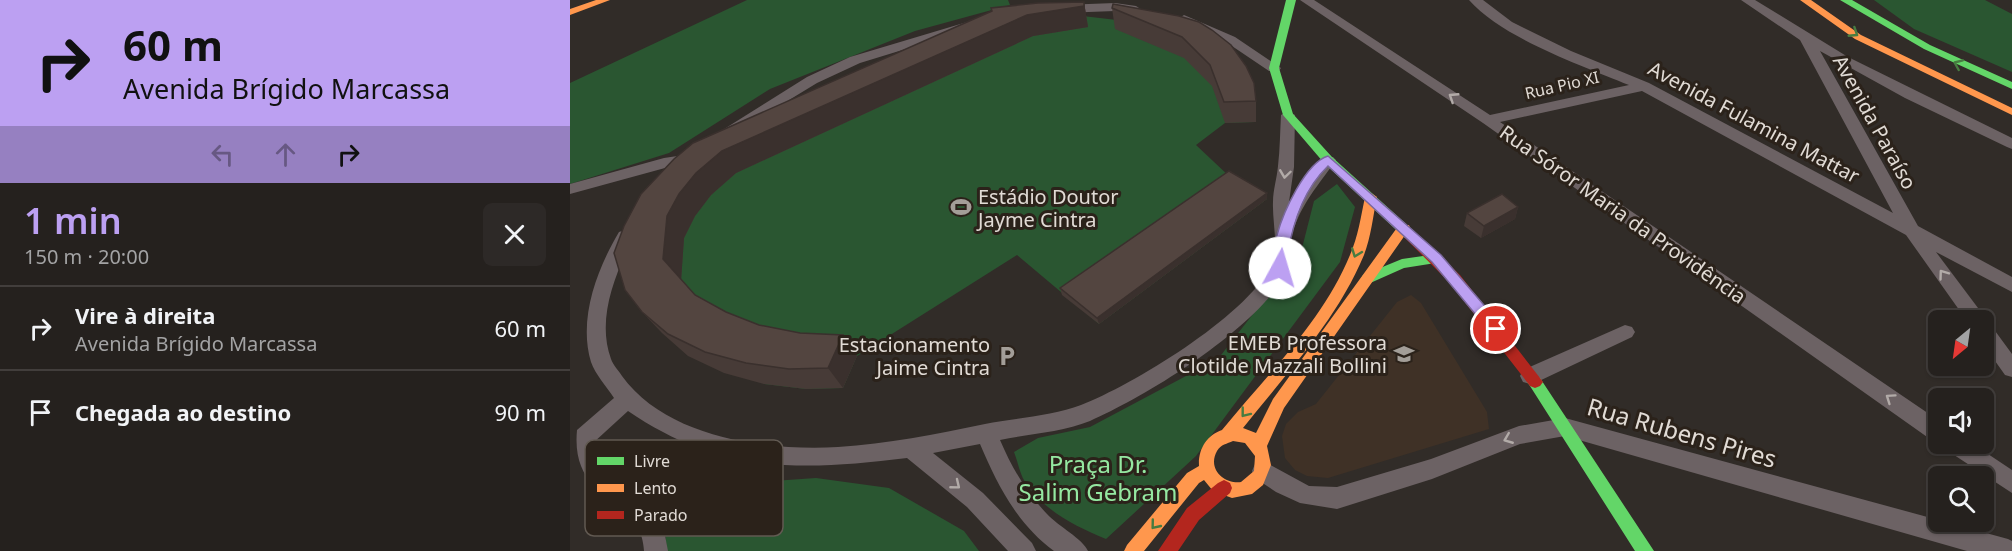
<!DOCTYPE html>
<html lang="pt">
<meta charset="utf-8">
<style>
:root{--surface:#25211e;--page:#2d2927;--text:#f1f3f6;--muted:#a3a3a4;--line:#423e3c;--accent:#bca0f2}
body{margin:0;font-family:"Noto Sans",sans-serif;background:var(--page);color:var(--text);height:100vh;display:flex;flex-direction:column;font-size:22px;white-space:nowrap}
*{box-sizing:border-box;margin:0}
p{font-size:20px;color:var(--muted)}
.icon{flex:none;width:33px;height:33px;fill:none;stroke:currentColor;stroke-width:2;stroke-linecap:round;stroke-linejoin:round}
.map{position:relative;flex:1;overflow:hidden}
.drawer{display:flex;flex-direction:column;background:var(--surface);width:570px}
.drawer>*{flex:none}
.hud{background:#bca0f2;color:#111;overflow:hidden}
.needle{width:39px;rotate:209deg}
.controls{position:absolute;left:1358px;top:310px;display:grid;gap:12px}
.controls a{display:grid;place-items:center;width:66px;height:66px;border-radius:9px;background:var(--surface);box-shadow:0 2px 4px #0004,0 0 0 2px var(--line);font-size:30px}
.pin{position:absolute;display:grid;place-items:center;width:51px;height:51px;color:#fff;margin:-26px;border:3px solid #fff;border-radius:50%;box-shadow:0 2px 6px #0007}
.me{position:absolute;width:66px;margin:-33px;rotate:6deg;stroke-linejoin:round;filter:drop-shadow(0 0 4px #0008)}
.turn{display:flex;align-items:center;gap:21px;height:126px;padding:0 24px;font-size:27px}
.turn .icon{width:78px;height:78px;stroke-width:2.5}
.turn b{display:block;font-size:42px;line-height:51px}
.lanes{display:flex;align-items:center;height:57px;padding:0 24px;background:#0003;justify-content:center;gap:30px;direction:ltr}
.lanes .off{opacity:.35}
.round{display:grid;place-items:center;flex:none;width:63px;height:63px;border-radius:9px;background:var(--page)}
.summary{display:flex;align-items:center;justify-content:space-between;height:102px;padding:0 24px}
h1{font-size:36px;font-weight:600;line-height:45px;color:var(--accent)}
ul{padding:0;list-style:none}
li{display:flex;align-items:center;gap:18px;height:84px;padding:0 24px;border-top:2px solid var(--line)}
li div{flex:1}
li b{display:block;font-size:22px}
li em{font-style:normal}
main{display:flex;flex:1;min-height:0}
.map>svg:first-child{display:block}
</style>
<main>
<section class="drawer">
<div class="hud">
<div class="turn"><svg class="icon" aria-label="right" viewBox="0 0 24 24"><path d="M7 20v-9h11M14 6l5 5-5 5"/></svg><div><b>60 m</b>Avenida Brígido Marcassa</div></div>
<div class="lanes"><svg class="icon off" aria-label="left" viewBox="0 0 24 24"><path d="M17 20v-9H6M10 6l-5 5 5 5"/></svg><svg class="icon off" aria-label="ahead" viewBox="0 0 24 24"><path d="M12 20V5M6 11l6-6 6 6"/></svg><svg class="icon" aria-label="right" viewBox="0 0 24 24"><path d="M7 20v-9h11M14 6l5 5-5 5"/></svg></div>
</div>
<div class="summary"><div><h1>1 min</h1><p>150 m · 20:00</p></div><a class="round"><svg class="icon" aria-label="close" viewBox="0 0 24 24"><path d="M6 6l12 12M18 6L6 18"/></svg></a></div>
<ul>
<li><svg class="icon" aria-label="right" viewBox="0 0 24 24"><path d="M7 20v-9h11M14 6l5 5-5 5"/></svg><div><b>Vire à direita</b><p>Avenida Brígido Marcassa</p></div><em>60 m</em></li>
<li><svg class="icon" aria-label="arrive" viewBox="0 0 24 24"><path d="M6 21V4h12l-3 4 3 4H6"/></svg><div><b>Chegada ao destino</b></div><em>90 m</em></li>
</ul>
</section>
<div class="map">
<svg width="1442" height="551" viewBox="0 0 1442 551">
<rect width="100%" height="100%" fill="#312c28"/>
<path fill="#3f3126" d="M841,295L851,303L917,412L919,429L758,478L737,476L725,470L715,458L712,436L716,424L728,412L746,404L827,302Z"/>
<path fill="#2a5631" d="M177,0H438L440,5L345,31L200,89L99,153L0,184V83Z
M1304,0H1415L1442,14V72L1344,29Z
M504,15L564,22L684,104L686,122L655,123L626,145L660,177L697,199L529,324L447,255L287,356L273,388L236,389L194,384L72,247L120,181Z
M767,184L785,207L770,262L626,456L536,539C507,527 474,511 456,483C450,475 448,462 444,452L468,438L520,427L648,359L731,252L744,201Z
M28,440L158,484L246,478L319,488L394,531L409,551H97L94,524L18,448L20,444Z"/>
<g fill="none" stroke-linecap="round" stroke-linejoin="round">
<path fill="#6c6264" fill-rule="evenodd" d="M730,0H744L920,115L1059,85C1013,66 932,38 899,0H913L942,22L1001,51L1079,83L1323,213L1230,40L1171,0H1185L1278,57L1442,138V149L1437,147L1335,98L1250,51L1348,226L1442,277V292L1366,252L1414,316L1416,322L1420,324L1442,354V377L1435,375L1413,344V321H1397L1336,235L1072,91L930,122L1368,420V441L1360,439L913,123Z
M545,3L566,6L572,10L566,14L545,11L492,13L486,9L492,5Z
M614,15L665,37L711,68L709,71H699L656,42L610,22L608,19Z
M397,22L401,23V29L290,63L247,83L163,134H153L151,131L237,77L280,57Z
M718,111L725,115L724,167L719,202L738,172L753,157H763L766,160C748,186 732,202 722,234C718,245 723,260 718,270C690,327 577,396 520,421C493,432 459,434 430,440C442,468 456,492 477,514C488,526 513,539 518,551H484C447,524 427,484 410,444L363,453L413,493L462,543L466,551H438L397,507L337,458C231,471 150,474 58,411L23,443L18,456L22,469L64,495L93,525L98,551H74C71,492 0,506 7,430L44,398C37,387 25,374 21,362C8,319 27,269 49,232L55,230L64,236C46,272 26,318 41,359C43,365 49,371 52,376C97,438 196,451 268,447C317,444 366,434 415,424C444,418 483,416 511,405C563,385 674,317 700,268C710,250 702,222 703,202C703,190 707,178 708,166C710,149 710,132 711,115Z
M121,154L129,159L126,162L95,168L0,194V184L94,158Z
M1055,325L1062,327L1065,332L1062,337L967,382L960,384L953,382L950,376L953,370Z
M995,418L1438,539L1442,541V551H1397L995,436L950,444L862,479L767,509L730,503L706,492L685,478L682,471L685,464L693,461L739,486L767,487L861,459L949,426Z
M1375,444H1403L1442,470V493L1378,451Z"/>
<path fill="#63d668" fill-rule="evenodd" d="M716,0H726L709,68L723,114L762,157L845,232L846,235L845,238H835L754,163L713,115L699,68Z
M1270,0H1282L1360,45L1442,82V89L1354,49Z
M867,254L874,259L872,262L834,268L798,284L791,279L793,275L832,259Z
M965,376L970,378L1084,551H1065L960,386L957,382L960,378Z"/>
<path fill="#ff974d" fill-rule="evenodd" d="M26,0H40L0,15V9Z
M1230,0H1241L1291,35L1442,108V115L1285,39Z
M801,193L807,197C803,216 801,237 794,255C767,320 716,374 673,428L686,433L703,399L829,225H839L840,228L714,408L697,446L701,465L693,485L682,494L662,498L643,491L634,480L629,483L574,551H554L557,545L617,473L629,466C628,449 637,435 652,430C697,375 753,321 780,255C788,237 791,216 795,197ZM663,441L675,443L685,456L684,471L671,482C654,484 637,469 647,451C651,444 657,444 663,441Z"/>
<path fill="#b3261e" fill-rule="evenodd" d="M840,231L845,232L890,275L970,378L973,382L970,386L965,388L960,386L880,283L835,238L834,235Z
M654,480L660,483L662,488L660,493L629,520L608,551H588L617,508L648,483Z"/>
</g>
<path fill="#473b37" d="M514,2L518,27L463,36L166,173L141,195L125,216L114,238L111,280L125,295L156,312L189,325L230,333L273,335L287,356L273,388L236,389L194,384L154,373L118,356L92,333L72,312L54,226Z
M542,8L609,16L686,101V122L655,123L642,86L614,58L545,29Z
M697,199L529,324L492,295L490,288Z
M948,207L945,219L911,238L894,226L897,213Z"/>
<path fill="#3a302d" d="M514,2L518,27L463,36L166,173L141,195L125,216L114,238L111,281L93,259L97,216L109,194L126,173L152,151L457,15Z
M697,193V199L529,324L527,318Z
M948,207L945,219L911,238L914,226Z
M273,335L287,356L273,388L258,368Z"/>
<path fill="#534540" stroke="#3a302d" stroke-width="1.5" d="M514,2V6L457,15L152,151L126,173L109,194L97,216L93,259L125,295L156,312L189,325L230,333L273,335L258,368L219,369L176,363L135,352L98,334L72,312L55,290L44,253L54,226L71,194L104,159L123,143L422,11L421,8L468,3Z
M543,4L609,16L629,22L642,30L661,45L676,66L684,83L686,101L654,102L640,65L612,37L542,8Z
M659,171L697,193L527,318L490,288Z
M932,194L948,207L914,226L897,213Z"/>
<defs><path id="oneway-chevron" d="M-2-3.5L2.5 0L-2 3.5" fill="none" stroke-width="1.6" stroke-linecap="round" stroke-linejoin="round" transform="scale(1.5)"/></defs>
<g stroke="#477c41">
<use href="#oneway-chevron" transform="translate(1284 33) rotate(33)"/>
<use href="#oneway-chevron" transform="translate(1388 64) rotate(-157)"/>
<use href="#oneway-chevron" transform="translate(786 253) rotate(111)"/>
<use href="#oneway-chevron" transform="translate(675 413) rotate(128)"/>
<use href="#oneway-chevron" transform="translate(585 525) rotate(129)"/>
</g>
<g stroke="#b2aba8">
<use href="#oneway-chevron" transform="translate(883 97) rotate(-147)"/>
<use href="#oneway-chevron" transform="translate(715 174) rotate(98)"/>
<use href="#oneway-chevron" transform="translate(1373 274) rotate(-126)"/>
<use href="#oneway-chevron" transform="translate(1320 398) rotate(-145)"/>
<use href="#oneway-chevron" transform="translate(938 439) rotate(158)"/>
<use href="#oneway-chevron" transform="translate(386 485) rotate(39)"/>
</g>
<path fill="#bca0f2" stroke="#7a689d" stroke-width="1.5" d="M758,156L871,255L931,325L934,329L931,333H921L862,262L758,166C730,193 720,231 716,268L714,272H705L703,268C704,257 704,245 707,235C713,213 735,163 758,156Z"/>
<defs>
<g id="stadium-bare" transform="scale(1.62)"><path d="M0-5a6.5 5 0 1 0 0 10a6.5 5 0 1 0 0-10ZM-3.5-1.8h7v3.6h-7Z" fill="#a39e98" stroke="#2b221a" stroke-width="2.5" paint-order="stroke"/></g>
<g id="school-bare" transform="scale(1.62)"><path d="M0-5L7-2L0 1L-7-2ZM-4 1L0 2.5L4 1V4Q0 6-4 4Z" fill="#a39e98" stroke="#2b221a" stroke-width="2.5" paint-order="stroke"/></g>
<g id="parking-bare" transform="scale(1.62)"><path d="M-3.5-5.5H1a3.5 3.5 0 0 1 0 7H-1V5.5H-3.5ZM-1-3.4V-.6H.8a1.4 1.4 0 0 0 0-2.8Z" fill="#a39e98" stroke="#2b221a" stroke-width="2.5" paint-order="stroke"/></g>
</defs>
<g fill-rule="evenodd">
<use href="#stadium-bare" x="391" y="207"/>
<use href="#school-bare" x="834" y="354"/>
<use href="#parking-bare" x="437" y="356"/>
</g>
<g text-anchor="middle" dominant-baseline="central" stroke-width="6" stroke-linejoin="round" paint-order="stroke">
<g font-size="16" fill="#e1dbd5" stroke="#2b221a">
<text transform="translate(992 85) rotate(-13)">Rua Pio XI</text>
</g>
<g font-size="20" fill="#e1dbd5" stroke="#2b221a">
<text transform="translate(1184 122) rotate(28)">Avenida Fulamina Mattar</text>
<text transform="translate(1305 122) rotate(61)">Avenida Paraíso</text>
<text transform="translate(1053 214) rotate(35)">Rua Sóror Maria da Providência</text>
</g>
<g font-size="20" fill="#e1dbd5" stroke="#2b221a" text-anchor="end">
<text x="408" y="196" text-anchor="start">Estádio Doutor<tspan x="408" dy="23">Jayme Cintra</tspan></text>
<text x="817" y="342">EMEB Professora<tspan x="817" dy="23">Clotilde Mazzali Bollini</tspan></text>
<text x="420" y="344">Estacionamento<tspan x="420" dy="23">Jaime Cintra</tspan></text>
</g>
<g font-size="24" fill="#e1dbd5" stroke="#2b221a">
<text transform="translate(1112 432) rotate(16)">Rua Rubens Pires</text>
</g>
<g font-size="24" fill="#95e8a1" stroke="#2b221a">
<text x="528" y="463">Praça Dr.<tspan x="528" dy="28">Salim Gebram</tspan></text>
</g>
</g>
<rect x="15" y="440" width="198" height="96" rx="9" fill="#2b221a" stroke="#625a52" stroke-width="1.5"/>
<rect x="27" y="457" width="27" height="8" fill="#63d668"/>
<rect x="27" y="484" width="27" height="8" fill="#ff974d"/>
<rect x="27" y="511" width="27" height="8" fill="#b3261e"/>
<g font-size="16" fill="#e1dbd5">
<text x="64" y="467">Livre</text>
<text x="64" y="494">Lento</text>
<text x="64" y="521">Parado</text>
</g>
</svg>
<div class="controls">
<a><svg class="needle" viewBox="-14 -14 28 28"><path d="M0-13l5 13h-10z" fill="#e53935"/><path d="M0 13l5-13h-10z" fill="#a3a3a4"/></svg></a>
<a><svg class="icon" aria-label="sound" viewBox="0 0 24 24"><path d="M4 9h4l5-4v14l-5-4H4zM17 9q2 3 0 6"/></svg></a>
<a><svg class="icon" aria-label="search" viewBox="0 0 24 24"><circle cx="10" cy="10" r="6"/><path d="M15 15l6 6"/></svg></a>
</div>
<div class="pin" style="left:926px;top:329px;background:#d93025"><svg class="icon" aria-label="arrive" viewBox="0 0 24 24"><path d="M6 21V4h12l-3 4 3 4H6"/></svg></div>
<svg class="me" style="left:710px;top:268px" viewBox="-20 -20 40 40"><circle r="19" fill="#fff"/><path d="M0-13L10 11 0 6-10 11z" fill="#bca0f2"/></svg>
</div>
</main>
